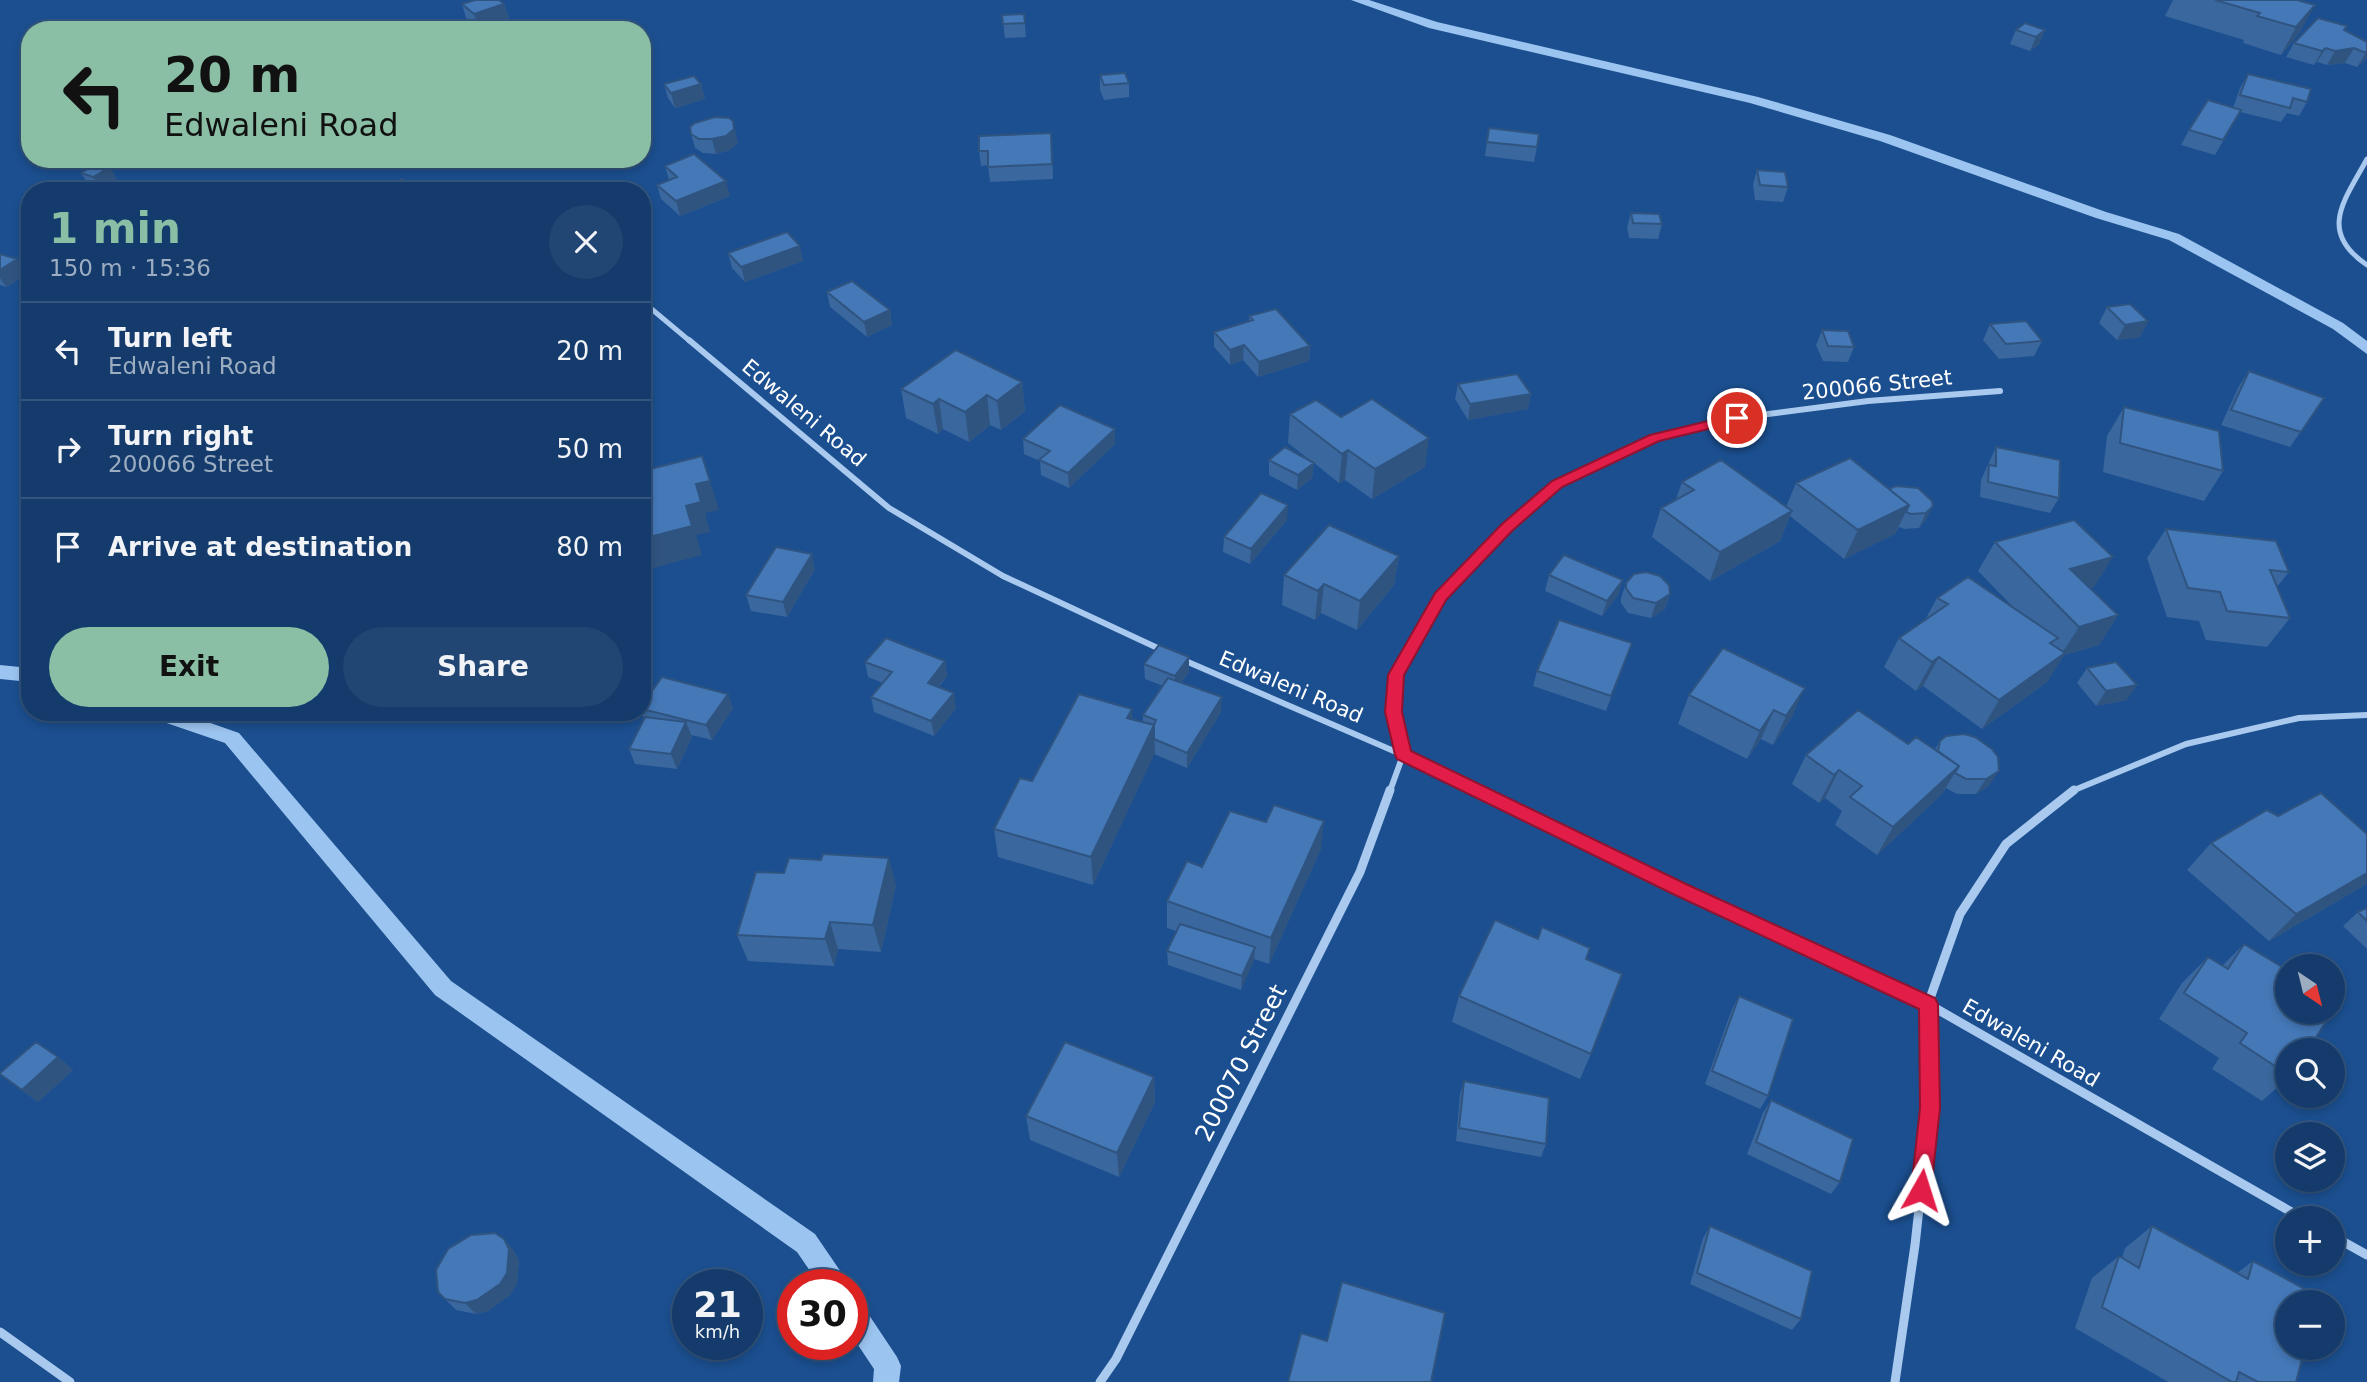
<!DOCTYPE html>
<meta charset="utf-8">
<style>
:root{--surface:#143b6b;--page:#214673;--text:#f1f3f6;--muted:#9dadc1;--line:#33557e;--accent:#8abfa5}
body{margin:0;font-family:"DejaVu Sans",sans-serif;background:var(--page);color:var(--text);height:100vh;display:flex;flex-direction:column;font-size:26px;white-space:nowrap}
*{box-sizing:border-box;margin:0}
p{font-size:23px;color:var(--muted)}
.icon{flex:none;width:38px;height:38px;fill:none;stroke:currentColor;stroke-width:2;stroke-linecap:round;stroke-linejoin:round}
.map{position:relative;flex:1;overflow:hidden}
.panel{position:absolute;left:21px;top:182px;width:630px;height:539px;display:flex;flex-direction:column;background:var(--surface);border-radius:28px;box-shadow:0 4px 10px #0003,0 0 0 2px var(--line)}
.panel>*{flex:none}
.top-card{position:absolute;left:21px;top:21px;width:630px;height:147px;border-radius:28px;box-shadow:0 4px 10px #0003,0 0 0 2px var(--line);background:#8abfa5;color:#111;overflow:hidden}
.needle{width:46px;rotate:145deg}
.fabs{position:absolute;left:2275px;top:954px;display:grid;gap:14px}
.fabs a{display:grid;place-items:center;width:70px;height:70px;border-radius:50%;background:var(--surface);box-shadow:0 4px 10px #0003,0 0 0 2px var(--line);font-size:35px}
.speed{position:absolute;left:672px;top:1269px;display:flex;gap:14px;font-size:35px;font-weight:700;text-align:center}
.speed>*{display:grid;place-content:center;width:91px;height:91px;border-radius:50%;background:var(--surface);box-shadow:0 4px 10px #0003,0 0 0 2px var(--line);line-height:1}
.speed small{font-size:18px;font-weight:400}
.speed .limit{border:10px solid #d22;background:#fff;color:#111}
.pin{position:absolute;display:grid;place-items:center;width:60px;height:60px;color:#fff;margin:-30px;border:4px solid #fff;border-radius:50%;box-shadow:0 2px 7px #0007}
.me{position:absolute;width:77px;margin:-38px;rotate:6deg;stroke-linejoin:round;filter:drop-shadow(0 0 5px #0008)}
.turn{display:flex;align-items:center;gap:24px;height:147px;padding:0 28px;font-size:32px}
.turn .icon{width:91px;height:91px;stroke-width:2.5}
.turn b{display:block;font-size:49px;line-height:60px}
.round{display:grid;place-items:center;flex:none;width:74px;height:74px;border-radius:37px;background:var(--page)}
.head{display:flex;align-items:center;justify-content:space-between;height:119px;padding:0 28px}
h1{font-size:42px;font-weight:700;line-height:52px;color:var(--accent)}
.cta{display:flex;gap:14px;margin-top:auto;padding:14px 28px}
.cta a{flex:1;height:80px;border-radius:42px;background:var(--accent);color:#111;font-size:28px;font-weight:700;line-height:80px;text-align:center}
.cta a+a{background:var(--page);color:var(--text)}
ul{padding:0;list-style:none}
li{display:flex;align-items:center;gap:21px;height:98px;padding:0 28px;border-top:2px solid var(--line)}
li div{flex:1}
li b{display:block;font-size:26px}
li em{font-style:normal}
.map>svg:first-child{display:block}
</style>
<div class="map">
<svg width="2367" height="1382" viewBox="0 0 2367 1382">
<rect width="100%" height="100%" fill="#1b4f8f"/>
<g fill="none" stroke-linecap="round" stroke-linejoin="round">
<path fill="#9cc4f0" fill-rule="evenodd" d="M1351,0H1369L1437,22L1758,97L1890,135L2106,212L2179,234L2343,323L2367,341V354L2333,329L2169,240L2096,218L1880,141L1750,103L1429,28Z
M0,665L30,668V682L0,679Z
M146,712H179L239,733L451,981L815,1234L843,1275L847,1284H819L797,1252L435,995L225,743L149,717Z
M852,1299L861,1303L897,1357L901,1366L899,1382H873L874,1369L852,1336Z"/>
<path stroke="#a9c9ee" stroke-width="5" d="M2367,159C2345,200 2317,231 2367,265
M642,301L691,342"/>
<path stroke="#a9c9ee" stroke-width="6" d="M689,340L889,508L1003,576L1164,651
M1181,659L1403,755L1478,791
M1390,791L1403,755L1393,712L1396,675L1440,597L1507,527L1557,484L1655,438L1737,418L1868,401L2000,391
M2072,791L2186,744L2299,718L2367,715"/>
<path stroke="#a9c9ee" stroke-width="9" d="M1474,790L1928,1004L2302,1218
M2333,1236L2367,1255
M0,1332L70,1382
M1100,1382L1116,1359L1360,872L1390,790
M1895,1382L1915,1245L1930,1108L1928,1004L1960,914L2006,844L2074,790"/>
</g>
<path fill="#3a679d" d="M2173,0H2297L2300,32L2281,55L2243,43L2244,40L2165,16Z
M462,4H504L509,18L479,28L466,18Z
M1024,14L1026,37L1005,38L1002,15Z
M2347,26L2345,30L2367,42L2365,60L2357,67L2345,63L2327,65L2317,62L2314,65L2286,57L2294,43Z
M2016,30H2045L2039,44L2030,51L2010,44Z
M2248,74L2307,102L2299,116L2287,113L2281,122L2240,112L2215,155L2181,145L2189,130L2233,108L2240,88Z
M1100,75L1129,83V97L1104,100L1100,90Z
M664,84H701L705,99L675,108L668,98Z
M1489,128L1537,147L1534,162L1485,156Z
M691,134L738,143L730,150L716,154L703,153L695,148Z
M1052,148L1053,179L990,182L988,165L981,166L979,151Z
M165,159H187L176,165Z
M665,166L730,196L680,216L661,199L657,185L669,180Z
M110,167L118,182L102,191L90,187L81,173Z
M1757,170L1788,187L1783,202L1755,200L1753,184Z
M1631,213L1662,224L1658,239L1629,238L1627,227Z
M728,253L803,261L745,282L732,268Z
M0,254L27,274L6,287L0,285Z
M827,292L890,310L892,325L867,337L830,307Z
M2107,307L2148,321L2140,337L2117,340L2099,323Z
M1249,316L1310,346L1309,361L1258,377L1243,360L1230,365L1214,347V332L1249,321Z
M1990,324L2042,341L2034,356L1999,359L1983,340Z
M1822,330L1854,347L1848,362L1823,361L1816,345Z
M2249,371L2324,398L2290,447L2221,425L2239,386Z
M1022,382L1025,411L1001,430L990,425L969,442L943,429L938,434L906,418L901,389Z
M1458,384L1531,394L1528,409L1468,420L1455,399Z
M2124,407L2223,471L2204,501L2103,472L2107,436Z
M1290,414L1341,417L1425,467L1372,499L1345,480L1339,483L1314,463L1312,478L1297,490L1269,475V460L1311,461L1288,443Z
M1023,439L1115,444L1069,488L1041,475L1040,461L1024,454Z
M1996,447L2059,498L2050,513L1980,497L1981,480Z
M1682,482L1786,507L1796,483L1890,490L1933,506L1925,521L1919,528L1904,529L1899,527L1895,534L1844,559L1790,516L1780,541L1710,581L1652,537L1661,508L1676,499Z
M1287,520L1250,564L1223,552L1224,537Z
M2166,529L2289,572L2277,587L2290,618L2267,647L2206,640L2199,621L2167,617L2147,558Z
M1995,542L2094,587L2090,588L2118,615L2099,645L2064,655L2047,682L1982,729L1923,686L1916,691L1884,667L1899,638L1925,620L1937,598L2015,609L1978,571Z
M1399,556L1394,585L1357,630L1321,613L1315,620L1282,605L1284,575Z
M815,569L787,617L751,611L746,595Z
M1549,575L1623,580L1618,595L1602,616L1545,591Z
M1626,583L1670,594L1665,609L1651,618L1628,613L1621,603V598Z
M1723,648L1792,717L1773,745L1761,739L1747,759L1678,724L1689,695Z
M1627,658L1606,711L1533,686L1537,671Z
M945,661L947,676L939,687L956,708L934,736L874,712L871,697L883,683L868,677L865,662Z
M1144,664L1189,672L1181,683L1221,712L1187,768L1154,754L1093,885L998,857L994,829L1032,781L1132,709V719L1143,722V715L1163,686L1145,679Z
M2087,668L2127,700L2096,706L2077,683Z
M728,694L733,708L712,740L691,735L692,737L677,769L635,764L629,749L644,719L641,712H642V705Z
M1964,734L1989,786L1976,794H1957L1946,788L1942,794L1877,855L1835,825L1842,811L1825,798L1819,803L1792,784L1806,755L1908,744L1935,749L1940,741Z
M2211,843L2365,885L2269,941L2187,870Z
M1321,849L1269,964L1254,959L1241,990L1168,965L1167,951L1176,931L1167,928V901L1202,867Z
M896,885L881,952L838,949L834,966L748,961L737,935Z
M2367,908V949L2343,926L2358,912Z
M1538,939L1590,948L1586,959L1591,1054L1580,1079L1452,1022L1459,996Z
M2244,944L2287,1050V1079L2262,1101L2212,1069L2219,1058L2159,1019L2182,983L2208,957L2222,966Z
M1739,996L1768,1096L1760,1109L1705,1084L1732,1009Z
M58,1057L73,1070L38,1102L0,1074Z
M1154,1077L1155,1102L1119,1177L1030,1140L1026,1116Z
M1464,1081L1546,1144L1541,1157L1456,1141L1460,1094Z
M1771,1100L1840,1182L1831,1194L1747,1154L1763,1113Z
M1710,1226L1801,1319L1792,1330L1690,1284L1703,1238Z
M2152,1226L2237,1273L2253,1261L2296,1382H2168L2075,1328L2092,1278L2119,1256L2122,1258L2125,1248Z
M504,1239L514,1251L519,1260L517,1284L510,1295L488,1311L476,1314L456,1310L438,1292Z"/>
<path fill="#305480" d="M504,4L509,18L479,28L474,14Z
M2315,5L2300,32L2281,55L2296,27Z
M2045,30L2039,44L2030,51L2036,37Z
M2326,48L2317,62L2314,65L2322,51Z
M2354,48L2345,63L2327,65L2335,51Z
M2367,51V57L2365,60L2357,67Z
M701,84L705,99L675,108L671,93Z
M733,121L738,143L730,150L716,154L712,139Z
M173,159H187L176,165Z
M110,167L118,182L101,191L93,177Z
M726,181L730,196L680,216L676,201Z
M800,246L803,261L745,282L741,267Z
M17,259L27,274L6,287L0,278V270Z
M890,310L892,325L867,337L864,322Z
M2148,321L2140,337L2117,340L2125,325Z
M1244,345L1243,360L1230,365V350Z
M1310,346L1309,361L1258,377L1259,362Z
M1022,382L1025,411L1001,430L997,401Z
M1531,394L1528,409L1468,420L1470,404Z
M987,395L990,425L969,442L965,412Z
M939,399L943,429L938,434L933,404Z
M1115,429V444L1069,488L1068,473Z
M1429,438L1425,467L1372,499L1375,469Z
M1348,450L1345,480L1339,483L1342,454Z
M1314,463L1312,478L1297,490L1298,475Z
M710,481L719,510L705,513L710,532L696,535L702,555L642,571V539L686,506L696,484Z
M1288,505L1287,520L1250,564L1251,549Z
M1909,505L1895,534L1844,559L1858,530Z
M1933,506L1925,521L1919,528L1926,513Z
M1792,511L1780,541L1710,581L1720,552Z
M812,554L815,569L787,617L783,602Z
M1399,556L1394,585L1357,630L1360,601Z
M2113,557L2094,587L2053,598L2070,569Z
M1623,580L1618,595L1602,616L1607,601Z
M1324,584L1321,613L1315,620L1318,591Z
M1670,594L1665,609L1651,618L1656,603Z
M2118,615L2099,645L2064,655L2047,682L1982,729L1999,700L2060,656L2079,627Z
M1632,643L1627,658L1606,711L1611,696Z
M1189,657V672L1175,691V676Z
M1939,657L1923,686L1916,691L1932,662Z
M945,661L947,676L930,697L928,683Z
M2137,685L2127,700L2096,706L2106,691Z
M1805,688L1792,717L1773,745L1786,716Z
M954,693L956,708L934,736L931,721Z
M728,694L733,708L712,740L706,725Z
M1222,697L1221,712L1187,768V753Z
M1132,709L1133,738L1127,718Z
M1774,710L1761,739L1747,759L1760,731Z
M686,722L692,737L677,769L671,754Z
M1154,725L1155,753L1093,885L1091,857Z
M1959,766L1942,794L1877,855L1893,827Z
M1839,770L1825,798L1819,803L1834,775Z
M1999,771L1989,786L1976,794L1986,779Z
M1324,821L1321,849L1269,964L1271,938Z
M889,858L896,885L881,952L873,925Z
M2367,873V883L2365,885L2269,941L2296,914Z
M830,922L838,949L834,966L825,939Z
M1255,947L1254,961L1241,990L1242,976Z
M58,1057L73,1070L38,1102L22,1090Z
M1154,1077L1155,1102L1119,1177L1117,1153Z
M504,1239L514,1251L519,1260L517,1284L510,1295L488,1311L476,1314L465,1303Z"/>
<path fill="#4478b7" stroke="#305480" stroke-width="2" d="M475,0H499L504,4L474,14L462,4Z
M2215,0H2297L2315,5L2296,27L2257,16L2260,13Z
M1024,14L1025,23L1003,24L1002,15Z
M2318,18L2347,26L2344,30L2367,42V51L2366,53L2354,48L2335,51L2326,48L2322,51L2294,43Z
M2025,23L2045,30L2036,37L2016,30Z
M1125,73L1129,83L1104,85L1100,75Z
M2248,74L2311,89L2307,102L2293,98L2290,108L2240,95Z
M694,76L701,84L671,93L664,84Z
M2208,100L2241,110L2223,140L2189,130Z
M715,117L729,118L733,121L734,129L726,136L712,139H699L691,134L690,127L695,123Z
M1489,128L1539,134L1537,147L1487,142Z
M1051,133L1052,164L988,167V151H979V136Z
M694,154L726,181L676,201L657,185L677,177L665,166Z
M98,163L110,167L93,177L81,173Z
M1757,170L1785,172L1788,187L1760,185Z
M402,179L417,189L412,191H375Z
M1631,213L1659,214L1662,224L1633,223Z
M787,232L800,246L741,267L728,253Z
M0,254L17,259L0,270Z
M852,281L890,310L864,322L827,292Z
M2130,304L2148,321L2125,325L2107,307Z
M1276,309L1310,346L1259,362L1244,345L1230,350L1214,332L1253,320L1249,316Z
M2026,321L2042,341L2006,344L1990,324Z
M1822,330L1848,331L1854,347L1828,346Z
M956,350L1022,382L997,401L987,395L965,412L939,399L933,404L901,389Z
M2249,371L2324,398L2301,432L2231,410Z
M1517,374L1531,394L1470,404L1458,384Z
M1372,399L1429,438L1375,469L1348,450L1342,454L1290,414L1316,400L1341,417Z
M1060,405L1115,429L1068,473L1039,460L1050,451L1023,439Z
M2124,407L2219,431L2223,471L2120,443Z
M1285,447L1314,463L1298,475L1269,460Z
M1996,447L2060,460L2059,498L1988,482L1989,465L1996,466Z
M702,456L710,481L696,484L701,502L686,506L692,526L642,539V459L647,458L650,469Z
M1850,458L1909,505L1858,530L1796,483Z
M1721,460L1792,511L1720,552L1661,508L1694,490L1682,482Z
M1896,486L1918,488L1932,501L1933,506L1926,513L1911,514L1906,512L1909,505L1890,490L1891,488Z
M1261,493L1288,505L1251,549L1224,537Z
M2074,520L2113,557L2070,569L2118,615L2079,627L1995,542Z
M1329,525L1399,556L1360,601L1324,584L1318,591L1284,575Z
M2166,529L2276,541L2289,572L2270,570L2290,618L2227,611L2220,592L2188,588Z
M776,547L812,554L783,602L746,595Z
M1564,555L1623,580L1607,601L1549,575Z
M1646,572L1660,576L1669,585L1670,594L1656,603L1633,598L1626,588V583L1634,574Z
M1968,577L2058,638L2050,643L2065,653L1999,700L1939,657L1932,662L1899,638L1948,604L1937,598Z
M1559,620L1632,643L1611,696L1537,671Z
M886,638L945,661L928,683L954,693L931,721L871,697L892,672L865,662Z
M1159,645L1189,657L1175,676L1144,664Z
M1723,648L1805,688L1786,716L1774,710L1760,731L1689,695Z
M2116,662L2137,685L2106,691L2087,668Z
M662,677L728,694L706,725L642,709V705Z
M1168,678L1222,697L1187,753L1154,739V725L1156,720L1143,715Z
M1079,694L1132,709L1127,718L1154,725L1091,857L994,829L1020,778L1032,781Z
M1858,710L1908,744L1916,737L1959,766L1893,827L1850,797L1862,786L1839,770L1834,775L1806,755Z
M645,717L686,722L671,754L629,749Z
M1964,734L1975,737L1992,749L1998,757L1999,771L1986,779H1966L1955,773L1959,766L1938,751L1940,741L1946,736Z
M2321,793L2367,834V873L2296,914L2211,843L2267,810L2278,816Z
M1274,805L1324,821L1271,938L1167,901L1187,861L1202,867L1230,811L1266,822Z
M823,854L889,858L873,925L830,922L825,939L737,935L756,872L784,873L789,858L821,860Z
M2367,908V921L2358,912Z
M1495,920L1538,939L1542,927L1590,948L1586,959L1622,974L1591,1054L1459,996Z
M1180,924L1255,947L1242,976L1167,951Z
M2244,944L2287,970V1012H2332L2308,1050H2287V1074L2240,1043L2247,1033L2184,993L2208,957L2228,969Z
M1739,996L1793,1019L1768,1096L1712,1071Z
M2333,998L2338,1001L2333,1010Z
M36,1042L58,1057L22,1090L0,1074V1073Z
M1065,1042L1154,1077L1117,1153L1026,1116Z
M1464,1081L1549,1098L1546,1144L1459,1128Z
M1771,1100L1853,1139L1840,1182L1756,1142Z
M1710,1226L1812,1271L1801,1319L1697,1273Z
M2152,1226L2248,1279L2253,1261L2318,1296L2316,1302H2287V1348H2305L2296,1382H2258L2239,1372L2236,1382H2232L2102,1307L2119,1256L2139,1268Z
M495,1233L504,1239L509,1249L507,1273L500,1284L477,1300L465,1303L445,1299L438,1292L436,1270L448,1249L471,1235Z
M1342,1282L1445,1313L1431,1382H1288L1301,1333L1327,1341Z"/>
<path fill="#e11d48" stroke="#92132f" stroke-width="2" d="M1737,414L1742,415V421L1659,441L1562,487L1512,531L1446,600L1404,675L1402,712L1411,751L1686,884L1935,998L1938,1004L1940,1108L1931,1190L1928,1197L1921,1200L1914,1197L1911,1190L1920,1108L1919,1009L1673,894L1397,759L1395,755L1385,712L1388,675L1435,593L1502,524L1552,481L1650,435Z"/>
<g text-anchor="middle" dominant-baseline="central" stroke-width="5" stroke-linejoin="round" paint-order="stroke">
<g font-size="21" fill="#fff" stroke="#1b4f8f">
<text transform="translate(1877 385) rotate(-6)">200066 Street</text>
<text transform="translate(804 413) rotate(40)">Edwaleni Road</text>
<text transform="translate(1291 687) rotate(23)">Edwaleni Road</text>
<text transform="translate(2031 1043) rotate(30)">Edwaleni Road</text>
</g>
<g font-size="24" fill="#fff" stroke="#1b4f8f">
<text transform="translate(1241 1063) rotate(-63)">200070 Street</text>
</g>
</g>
</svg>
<div class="fabs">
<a><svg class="needle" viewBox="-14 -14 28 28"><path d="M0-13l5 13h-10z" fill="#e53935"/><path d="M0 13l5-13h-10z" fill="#9dadc1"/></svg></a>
<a><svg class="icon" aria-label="search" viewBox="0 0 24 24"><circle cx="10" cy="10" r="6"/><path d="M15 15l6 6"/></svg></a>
<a><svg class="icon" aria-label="layers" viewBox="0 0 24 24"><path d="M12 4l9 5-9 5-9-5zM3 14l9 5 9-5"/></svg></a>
<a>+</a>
<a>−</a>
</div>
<div class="speed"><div>21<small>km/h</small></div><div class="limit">30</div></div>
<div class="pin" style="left:1737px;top:418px;background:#d93025"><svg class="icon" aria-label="arrive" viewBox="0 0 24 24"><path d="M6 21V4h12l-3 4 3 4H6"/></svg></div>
<svg class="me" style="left:1921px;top:1190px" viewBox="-20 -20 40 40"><path d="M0-17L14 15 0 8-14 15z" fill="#e11d48" stroke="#fff" stroke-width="4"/></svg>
<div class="top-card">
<div class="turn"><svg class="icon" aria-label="left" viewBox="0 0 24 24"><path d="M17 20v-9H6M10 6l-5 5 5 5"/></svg><div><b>20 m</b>Edwaleni Road</div></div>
</div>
<section class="panel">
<div class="head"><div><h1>1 min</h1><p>150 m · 15:36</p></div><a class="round"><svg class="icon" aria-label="close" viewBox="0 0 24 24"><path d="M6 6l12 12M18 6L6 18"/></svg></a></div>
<ul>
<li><svg class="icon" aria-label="left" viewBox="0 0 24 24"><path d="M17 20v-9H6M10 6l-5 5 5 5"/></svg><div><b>Turn left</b><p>Edwaleni Road</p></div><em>20 m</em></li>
<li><svg class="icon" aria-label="right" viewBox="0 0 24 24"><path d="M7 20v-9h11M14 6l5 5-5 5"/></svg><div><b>Turn right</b><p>200066 Street</p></div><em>50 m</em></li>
<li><svg class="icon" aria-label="arrive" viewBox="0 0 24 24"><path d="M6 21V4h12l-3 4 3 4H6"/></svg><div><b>Arrive at destination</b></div><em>80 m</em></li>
</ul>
<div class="cta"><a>Exit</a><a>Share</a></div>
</section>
</div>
